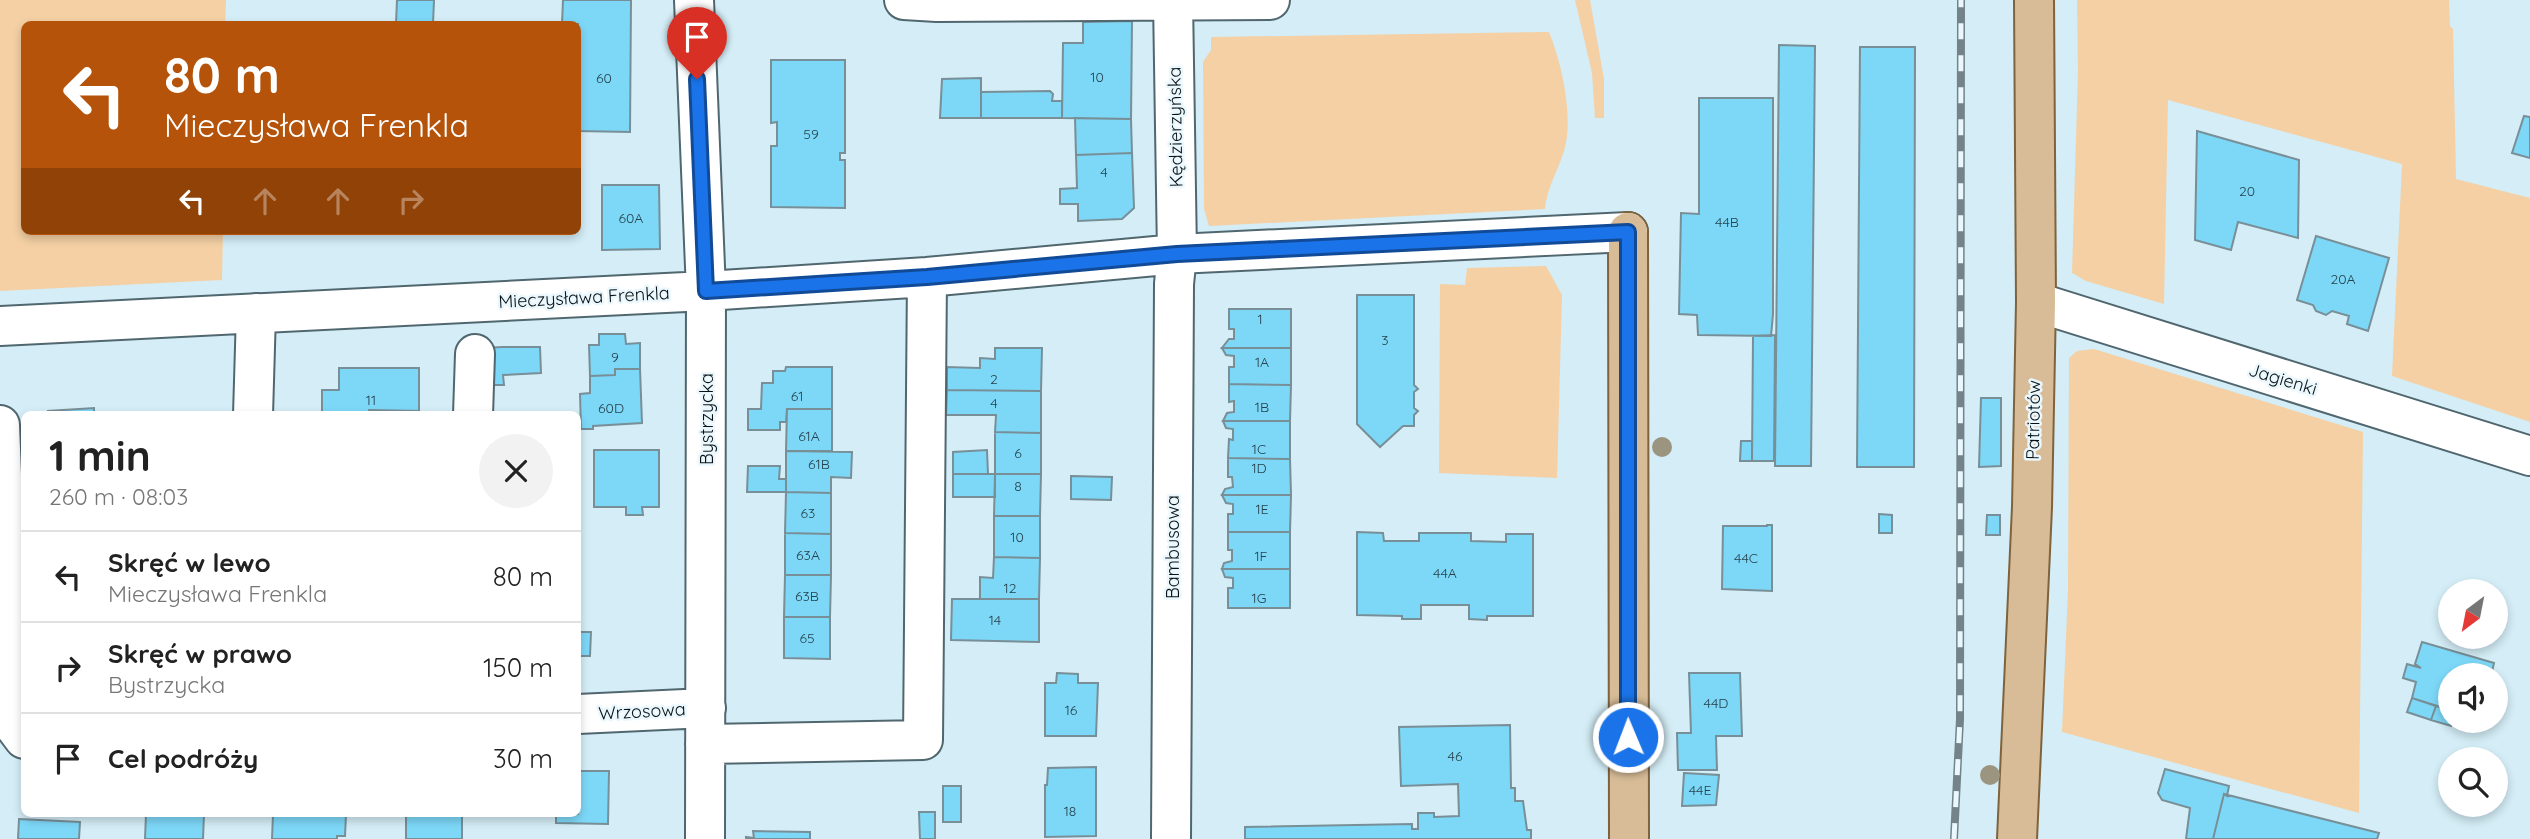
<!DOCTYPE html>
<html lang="pl">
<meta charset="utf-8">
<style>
:root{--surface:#fff;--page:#f2f2f2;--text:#222;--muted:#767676;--line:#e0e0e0}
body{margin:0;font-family:Quicksand,sans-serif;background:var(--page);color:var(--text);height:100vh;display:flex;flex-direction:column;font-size:26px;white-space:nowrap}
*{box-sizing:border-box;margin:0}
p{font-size:23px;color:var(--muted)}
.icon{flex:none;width:38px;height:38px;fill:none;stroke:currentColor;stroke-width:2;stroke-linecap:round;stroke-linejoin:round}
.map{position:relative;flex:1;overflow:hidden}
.drawer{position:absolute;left:21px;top:411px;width:560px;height:406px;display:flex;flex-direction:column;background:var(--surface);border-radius:10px;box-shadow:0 4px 10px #0003}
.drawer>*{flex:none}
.top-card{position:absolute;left:21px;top:21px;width:560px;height:214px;border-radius:10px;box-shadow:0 4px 10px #0003;background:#b45309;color:#fff;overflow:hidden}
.needle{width:46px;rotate:212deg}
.controls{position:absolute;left:2438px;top:579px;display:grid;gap:14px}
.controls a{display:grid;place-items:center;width:70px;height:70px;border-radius:50%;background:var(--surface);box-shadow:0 4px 10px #0003;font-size:35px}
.pin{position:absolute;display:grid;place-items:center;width:60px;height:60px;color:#fff;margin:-72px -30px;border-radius:50% 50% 50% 0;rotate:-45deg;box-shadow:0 0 7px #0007}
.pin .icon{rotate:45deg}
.me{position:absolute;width:77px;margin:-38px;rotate:359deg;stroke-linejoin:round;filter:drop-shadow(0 0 5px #0008)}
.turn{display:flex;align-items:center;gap:24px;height:147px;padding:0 28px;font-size:32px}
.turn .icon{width:91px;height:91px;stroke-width:2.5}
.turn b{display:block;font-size:49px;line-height:60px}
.lanes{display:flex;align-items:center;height:66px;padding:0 28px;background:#0003;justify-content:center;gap:35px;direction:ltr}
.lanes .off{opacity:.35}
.round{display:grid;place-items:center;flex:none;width:74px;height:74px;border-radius:37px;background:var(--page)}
.head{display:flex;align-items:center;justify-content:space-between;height:119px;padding:0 28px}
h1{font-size:42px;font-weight:700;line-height:52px}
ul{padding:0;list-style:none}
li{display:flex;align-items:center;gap:21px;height:91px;padding:0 28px;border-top:2px solid var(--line)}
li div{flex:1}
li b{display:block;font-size:26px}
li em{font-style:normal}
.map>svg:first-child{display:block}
</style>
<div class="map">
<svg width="2530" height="839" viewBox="0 0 2530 839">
<rect width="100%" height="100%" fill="#d4edf6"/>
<path fill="#f4d0a4" d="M0,0H226L225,24H24V231H223L222,280L0,291Z
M1575,0H1590L1604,79V118H1595L1592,73Z
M2077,0H2449L2450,26L2453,29L2456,179L2530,198V422L2392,376L2402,164L2168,100L2164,304L2086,281L2072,273L2078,71Z
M1549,32C1562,64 1574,117 1564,151C1558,171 1547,187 1545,209L1209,226L1204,209L1203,62L1211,50V37Z
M1546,266L1562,295L1557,478L1439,473L1440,284L1465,285L1467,268Z
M2094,349L2363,432L2359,813L2062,732L2068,590L2069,358L2077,351Z"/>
<path fill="#7dd8f8" stroke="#788f97" stroke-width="2" d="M397,0H434L433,24H396Z
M563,0H631L630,132L578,131V24H562Z
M1132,21L1131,119L1062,118L1063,43H1083V22Z
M1779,45L1815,46L1811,466H1775Z
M1860,47H1915L1914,467H1857Z
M771,60H845V153H840V160H845V208L771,207V146H777V122L771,123Z
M981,78V118H940L942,79Z
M1050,91L1053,94L1052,101H1062V118H981V92Z
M1699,98H1773V314L1771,336L1698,335L1697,315L1679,314L1681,213L1699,214Z
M2524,116L2530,117V158L2512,153Z
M1075,118L1131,119L1132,153L1076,155Z
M2197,131L2299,160L2298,238L2238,222L2231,250L2195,240Z
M1132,153L1134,208L1122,219L1078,221V204H1060V189L1077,188L1076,155Z
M602,185H659L660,249L602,250Z
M2316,236L2389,258L2368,331L2347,324L2349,316L2332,311L2326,315L2316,311L2313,305L2297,300Z
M1357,295H1414V385L1418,389L1414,392V408L1418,411L1414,415V426H1403L1380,447L1357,424Z
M1229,309H1291V348H1222L1229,339H1234V329H1229Z
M599,334H625L626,344L640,343V369H615V375L590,376L589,345H599Z
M1775,335L1774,461H1752L1753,336Z
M502,347H540L541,373L503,375L504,385H489L486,348Z
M995,348H1042L1041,391L947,390V367L980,368V358L995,359Z
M1222,348H1291V385L1229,384V367H1234V356L1226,355Z
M786,367H832V409H787L786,422H780V430H748V409H761L762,383H773V371H785Z
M339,368H419V411L369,410L368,415H322V390H339Z
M615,369H640L642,423L593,426V429H581L580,394L590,393V376L615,375Z
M1229,384L1291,385L1290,421H1223L1227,413L1234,412V401L1229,402Z
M947,390L1041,391V433L995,432L996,415H946Z
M1981,398H2001V466L1979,467Z
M94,408V415H48V411Z
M787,409H832V451H786Z
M1223,421H1290V459L1228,458L1229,439L1233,440V429L1226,428Z
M995,432L1041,433V474H995Z
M1741,441H1752V461H1740Z
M594,450H659V507H642L643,515H626V507H594Z
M987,450L988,474H953V452Z
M786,451L852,452L851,478L831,477V493L786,492Z
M1228,458L1290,459L1291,495H1222L1225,489L1233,487L1232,477H1228Z
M748,466H780L779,479H786V492H747Z
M953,474H995V497H953Z
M995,474H1041L1040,516H994Z
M1071,476L1112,477L1111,500L1071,499Z
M786,492L831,493V534L785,533Z
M1222,495H1291L1290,532H1228V514H1233V504L1226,503Z
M1879,514L1892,515V533H1879Z
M1987,515H2000V535H1986Z
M994,516H1040V558L994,557Z
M1767,525H1772V591L1722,589L1723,526H1767Z
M1228,532H1290V569H1222L1224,563L1232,561V550H1228Z
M1357,532L1383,533L1384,541H1419V533H1471V541L1506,542V534H1533V616H1487V620L1469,619V605H1421V619H1402V616L1357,615Z
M785,533L831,534V575H785Z
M994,557L1040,558L1039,599H980V577L993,578Z
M1222,569H1290V608H1228V588H1233V578L1225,577Z
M785,575H831L830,617H784Z
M952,599H1039V642L951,640Z
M784,617H830V659L784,658Z
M578,632H591L590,656H578Z
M2422,642L2494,663L2491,676H2450V710L2412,698L2416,682L2403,678L2407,664L2421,668L2415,664Z
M1057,673L1078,674V683H1098L1096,736H1045V683H1056Z
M1689,673H1740L1742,736H1716L1717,770H1678L1677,733H1691Z
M2412,698L2436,706L2431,720L2407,712Z
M2436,706L2450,710L2451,726L2431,720Z
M1510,725L1511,788H1515V801H1523L1527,830H1531V839H1245V827L1412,824V829H1418V813H1434V817L1459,816L1458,784L1401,786L1399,727Z
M1096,767V836L1045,837V785H1047L1048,768Z
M2165,769L2229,786L2227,796L2224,794L2213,839H2186L2190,808L2162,800L2158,793Z
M578,771H609L608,824L556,823V814H578Z
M1684,773L1719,775L1716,805L1682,806Z
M943,786H961V822H943Z
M2224,794L2379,833L2377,839H2213Z
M919,812H935V839H920Z
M146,814H204L203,839H145Z
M273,814H346L345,836H337V839H272Z
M406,814H462V839H406Z
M19,819L80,822L79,839H18Z
M753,831L810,832V839H746V837L754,838Z"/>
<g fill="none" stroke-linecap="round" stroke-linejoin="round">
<g stroke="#51676f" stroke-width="42">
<path id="minor" d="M694,0L706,291L705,839
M904,0L937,2L1270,0
M2036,302L2530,456
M0,326L706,291L927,277L1177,254L1628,232
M253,415L256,313
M473,415L475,354
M0,425L12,723L24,739
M578,714L706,708
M705,744L923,740L927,277
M1171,839L1174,284L1177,254L1173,0"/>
</g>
<g stroke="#7e633c" stroke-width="42">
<path id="major" d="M1628,232L1629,839
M2017,839L2032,507L2036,302L2034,0"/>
</g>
<use href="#minor" stroke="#fff" stroke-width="38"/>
<use href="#major" stroke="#d7bc97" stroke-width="38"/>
<g stroke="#738389" stroke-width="8">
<path id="rail" d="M1954,839L1960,719L1961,0"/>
</g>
<use href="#rail" stroke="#eaf8fe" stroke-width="5" stroke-dasharray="16" stroke-linecap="butt"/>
</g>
<g fill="#9b947e">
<circle cx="1662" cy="447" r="10"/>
<circle cx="1990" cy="775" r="10"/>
</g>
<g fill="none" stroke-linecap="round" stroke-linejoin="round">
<g stroke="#114b97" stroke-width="18">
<path id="route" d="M697,79L706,291L927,277L1177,254L1628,232V737"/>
</g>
<use href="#route" stroke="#1a73e8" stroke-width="12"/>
</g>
<g text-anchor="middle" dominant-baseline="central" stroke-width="5" stroke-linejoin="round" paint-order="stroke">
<g font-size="14" fill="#26434d">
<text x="1097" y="77">10</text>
<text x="604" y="78">60</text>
<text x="811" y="134">59</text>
<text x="1104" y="172">4</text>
<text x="2247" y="191">20</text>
<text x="631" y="218">60A</text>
<text x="1727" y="222">44B</text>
<text x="2343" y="279">20A</text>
<text x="1260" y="319">1</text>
<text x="1385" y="340">3</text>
<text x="615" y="357">9</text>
<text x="1262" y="362">1A</text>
<text x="994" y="379">2</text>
<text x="797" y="396">61</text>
<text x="371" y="400">11</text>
<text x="994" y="403">4</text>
<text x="1262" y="407">1B</text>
<text x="611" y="408">60D</text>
<text x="809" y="436">61A</text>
<text x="1259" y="449">1C</text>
<text x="1018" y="453">6</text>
<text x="819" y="464">61B</text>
<text x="1259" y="468">1D</text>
<text x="1018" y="486">8</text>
<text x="1262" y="509">1E</text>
<text x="808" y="513">63</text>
<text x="1017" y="537">10</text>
<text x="808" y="555">63A</text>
<text x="1261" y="556">1F</text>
<text x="1746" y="558">44C</text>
<text x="1445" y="573">44A</text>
<text x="1010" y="588">12</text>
<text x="807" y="596">63B</text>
<text x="1259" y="598">1G</text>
<text x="995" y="620">14</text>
<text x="807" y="638">65</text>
<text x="1716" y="703">44D</text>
<text x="1071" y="710">16</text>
<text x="1455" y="756">46</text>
<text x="1700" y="790">44E</text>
<text x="1070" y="811">18</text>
</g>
<g font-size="18" fill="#091114" stroke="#eaf8fe">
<text transform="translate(1175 127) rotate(-91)">Kędzierzyńska</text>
<text transform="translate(584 297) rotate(-3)">Mieczysława Frenkla</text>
<text transform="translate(2283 379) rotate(17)">Jagienki</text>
<text transform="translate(706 419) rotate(-90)">Bystrzycka</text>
<text transform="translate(2033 420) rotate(-89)">Patriotów</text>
<text transform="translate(1172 547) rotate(-90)">Bambusowa</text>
<text transform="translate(642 711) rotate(-3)">Wrzosowa</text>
</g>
</g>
</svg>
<div class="controls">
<a><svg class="needle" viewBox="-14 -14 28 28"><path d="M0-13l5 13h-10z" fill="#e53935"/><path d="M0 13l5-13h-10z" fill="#767676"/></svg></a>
<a><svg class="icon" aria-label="sound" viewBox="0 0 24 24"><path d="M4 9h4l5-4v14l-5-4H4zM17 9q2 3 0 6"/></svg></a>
<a><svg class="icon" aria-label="search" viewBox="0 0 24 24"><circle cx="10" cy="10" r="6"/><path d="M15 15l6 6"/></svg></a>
</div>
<div class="pin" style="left:697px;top:79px;background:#d93025"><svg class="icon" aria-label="arrive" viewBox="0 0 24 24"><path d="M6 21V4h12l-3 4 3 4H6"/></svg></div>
<svg class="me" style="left:1628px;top:737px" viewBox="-20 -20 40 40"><circle r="17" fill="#1a73e8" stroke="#fff" stroke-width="3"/><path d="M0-11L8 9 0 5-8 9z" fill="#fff"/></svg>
<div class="top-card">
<div class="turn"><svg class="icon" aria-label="left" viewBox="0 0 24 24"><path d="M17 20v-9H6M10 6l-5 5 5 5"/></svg><div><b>80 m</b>Mieczysława Frenkla</div></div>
<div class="lanes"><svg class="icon" aria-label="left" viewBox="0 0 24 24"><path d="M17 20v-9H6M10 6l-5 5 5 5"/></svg><svg class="icon off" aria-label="ahead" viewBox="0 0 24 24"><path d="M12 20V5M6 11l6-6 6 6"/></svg><svg class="icon off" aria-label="ahead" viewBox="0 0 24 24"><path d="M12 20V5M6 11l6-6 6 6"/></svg><svg class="icon off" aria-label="right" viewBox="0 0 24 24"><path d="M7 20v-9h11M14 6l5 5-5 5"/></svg></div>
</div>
<section class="drawer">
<div class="head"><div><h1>1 min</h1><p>260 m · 08:03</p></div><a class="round"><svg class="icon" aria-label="close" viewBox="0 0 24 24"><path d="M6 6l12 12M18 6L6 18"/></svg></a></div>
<ul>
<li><svg class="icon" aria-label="left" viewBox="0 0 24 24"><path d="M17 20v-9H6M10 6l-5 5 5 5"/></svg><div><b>Skręć w lewo</b><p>Mieczysława Frenkla</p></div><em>80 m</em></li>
<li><svg class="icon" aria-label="right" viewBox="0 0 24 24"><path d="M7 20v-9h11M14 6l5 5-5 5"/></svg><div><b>Skręć w prawo</b><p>Bystrzycka</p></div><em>150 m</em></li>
<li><svg class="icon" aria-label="arrive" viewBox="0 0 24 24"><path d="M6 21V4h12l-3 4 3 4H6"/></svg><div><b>Cel podróży</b></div><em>30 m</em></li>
</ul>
</section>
</div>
